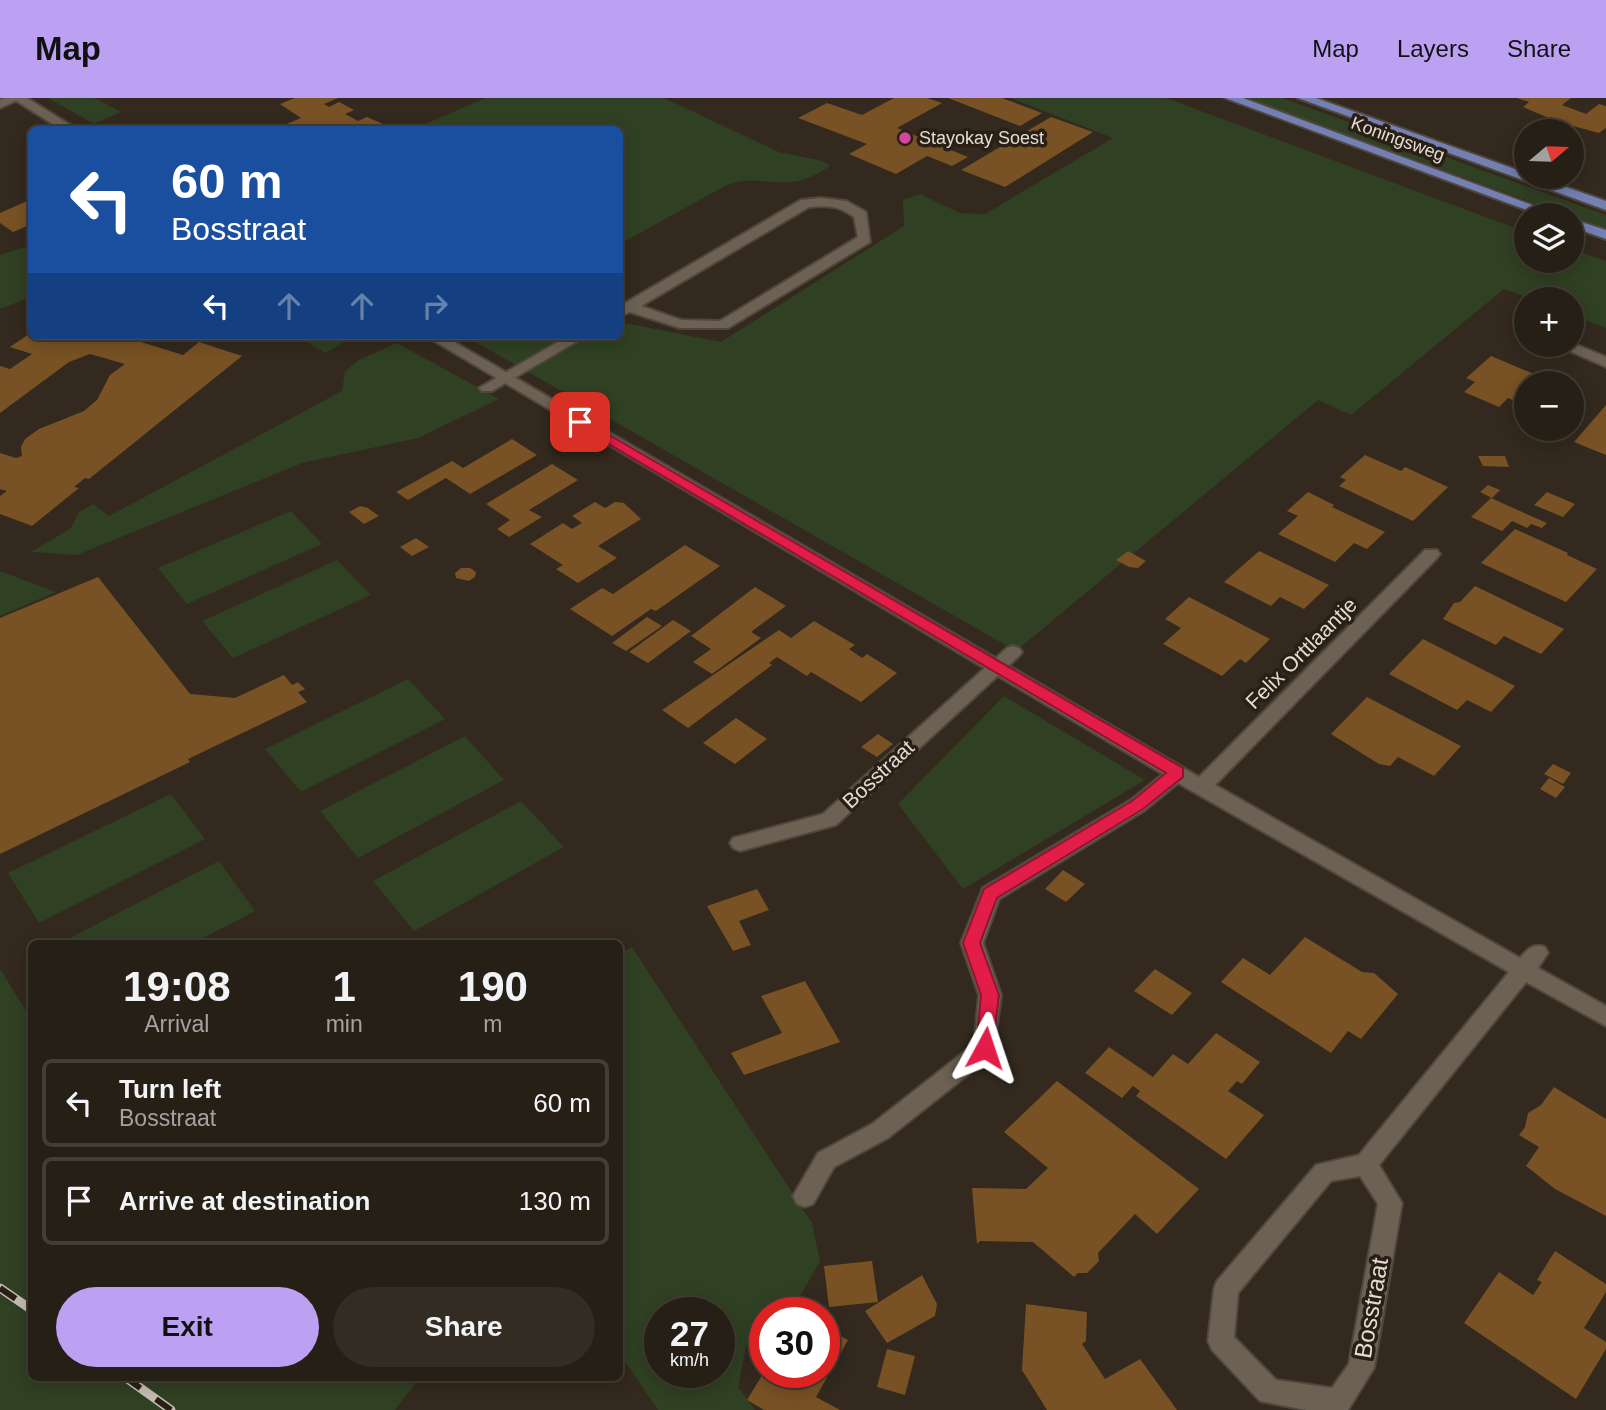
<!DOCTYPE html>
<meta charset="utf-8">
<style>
:root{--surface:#261f16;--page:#322c23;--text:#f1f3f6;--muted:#a4a2a1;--line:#423d35;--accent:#bca0f2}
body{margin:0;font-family:Arial,sans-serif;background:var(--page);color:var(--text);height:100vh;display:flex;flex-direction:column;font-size:26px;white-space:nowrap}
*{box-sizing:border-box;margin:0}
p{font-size:23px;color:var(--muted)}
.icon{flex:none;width:38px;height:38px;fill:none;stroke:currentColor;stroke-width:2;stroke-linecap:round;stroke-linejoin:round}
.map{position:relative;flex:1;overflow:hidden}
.details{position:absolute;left:28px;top:842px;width:595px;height:441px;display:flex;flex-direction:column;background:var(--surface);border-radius:10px;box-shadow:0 4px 18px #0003,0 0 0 2px var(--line)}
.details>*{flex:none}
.hud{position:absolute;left:28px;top:28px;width:595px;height:214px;border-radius:10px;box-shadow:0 4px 18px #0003,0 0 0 2px var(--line);background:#1a4fa0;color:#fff;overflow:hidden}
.needle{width:46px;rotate:71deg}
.buttons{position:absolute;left:1514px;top:21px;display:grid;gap:14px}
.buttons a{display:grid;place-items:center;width:70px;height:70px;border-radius:50%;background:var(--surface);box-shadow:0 4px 18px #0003,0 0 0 2px var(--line);font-size:35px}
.speed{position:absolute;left:644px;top:1199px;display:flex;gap:14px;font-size:35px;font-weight:700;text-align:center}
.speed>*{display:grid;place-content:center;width:91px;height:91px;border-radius:50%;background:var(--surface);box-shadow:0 4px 18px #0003,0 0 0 2px var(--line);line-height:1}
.speed small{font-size:18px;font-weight:400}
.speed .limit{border:10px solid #d22;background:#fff;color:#111}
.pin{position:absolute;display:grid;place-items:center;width:60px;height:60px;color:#fff;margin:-30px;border-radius:14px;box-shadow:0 4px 10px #0006}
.me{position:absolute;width:77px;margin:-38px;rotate:5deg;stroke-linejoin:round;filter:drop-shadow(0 0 5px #0008)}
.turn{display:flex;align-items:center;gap:24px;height:147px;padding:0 28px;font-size:32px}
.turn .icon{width:91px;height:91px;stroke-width:2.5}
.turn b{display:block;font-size:49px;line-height:60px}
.lanes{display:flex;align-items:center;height:66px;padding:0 28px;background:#0003;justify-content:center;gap:35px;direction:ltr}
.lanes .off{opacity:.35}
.eta{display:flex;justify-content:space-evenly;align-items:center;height:119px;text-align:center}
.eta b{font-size:42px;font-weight:700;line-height:49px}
.action{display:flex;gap:14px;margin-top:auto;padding:14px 28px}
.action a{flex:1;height:80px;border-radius:42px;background:var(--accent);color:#111;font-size:28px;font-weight:700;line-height:80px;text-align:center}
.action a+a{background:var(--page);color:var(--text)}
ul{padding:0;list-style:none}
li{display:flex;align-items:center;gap:21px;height:88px;margin:0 14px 10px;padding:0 14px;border:4px solid var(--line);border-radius:10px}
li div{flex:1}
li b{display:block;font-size:26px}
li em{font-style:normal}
header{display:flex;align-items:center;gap:42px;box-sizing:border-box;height:98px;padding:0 35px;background:var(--accent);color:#111}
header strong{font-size:33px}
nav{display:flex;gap:38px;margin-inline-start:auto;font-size:24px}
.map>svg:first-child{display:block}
</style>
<header>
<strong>Map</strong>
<nav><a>Map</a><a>Layers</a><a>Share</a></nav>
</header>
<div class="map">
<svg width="1606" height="1312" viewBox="0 0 1606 1312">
<rect width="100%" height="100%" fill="#33291e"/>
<path fill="#304022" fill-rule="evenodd" d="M48,0H95L121,14L94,26Z
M486,0H664L779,54L823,63L830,68C783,100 770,73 727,87L620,146V32L413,31Z
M1011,0H1166L1526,134V163H1572V151L1606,163V230L1572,217V201H1531L1504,191L1351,317L1318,302L1016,553L465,238H620V224L721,244L904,128L903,102L920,96L960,115L985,116L1113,40Z
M1246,0H1282L1606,117V131Z
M31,147V199L0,211V157Z
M297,238H355L325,255Z
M397,245L499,301L418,340L302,365L77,457L31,454L71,430L79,414L93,406L109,418L342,293L345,273L359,262Z
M291,413L322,446L187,506L158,470Z
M337,462L371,497L233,560L202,523Z
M0,473L56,494L0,518Z
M408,581L445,621L301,694L265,651Z
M1004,598L1145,682L963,791L898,706Z
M465,638L504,682L358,760L320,713Z
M171,696L205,741L39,825L8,775Z
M521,703L564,749L414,833L373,783Z
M219,763L255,813L194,845H60Z
M632,849L812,1125L820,1163L802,1195L781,1214H765V1230L746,1248L738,1289L755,1312H658L620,1256V856ZM660,1214H719V1274H660Z
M0,871L31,921L32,1279H420L395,1312H0Z"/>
<path fill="#785224" d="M295,0H338L324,6L329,9L339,4L354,12L345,16L358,23L367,19L383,26L371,32H288L282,28L301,20L280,6Z
M894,0H927L942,5L897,30L968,59L952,68L927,58L896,76L849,56L867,46L798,20L827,5L862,17Z
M948,0H1002L1042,15L1020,28Z
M1517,0H1571L1562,7L1586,16L1599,6L1606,8V30L1599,35L1558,24L1523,9L1529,4Z
M1051,19L1093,34L1005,89L961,72Z
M32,101V126L13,134L0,125V115Z
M32,234V238H130L128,240L183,257L199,244L242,258L89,381L85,380L74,389L79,390L32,428L0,416V398L7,393L0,391V355L16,360L22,358L21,349L25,341L39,331L84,313L97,302L110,277L125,266L90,256L69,264L0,315V268L10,271L32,256L10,249Z
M1491,258L1534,276L1529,280L1541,285H1526V308L1508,300L1499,309L1464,294L1475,284L1466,280Z
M1606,307V357L1574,344Z
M512,341L537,357L470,396L446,380L408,402L396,394L452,363L463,370Z
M1365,357L1401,373L1405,369L1448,389L1413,423L1339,388L1346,382L1340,379Z
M1478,358H1505L1509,369L1483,368Z
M552,366L578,382L529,412L542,419L509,439L497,431L510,422L486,406Z
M1488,387L1500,392L1492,400L1480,394Z
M1308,394L1334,407L1332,409L1385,434L1367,451L1354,445L1335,464L1278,436L1298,418L1287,413Z
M1547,394L1575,406L1563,419L1534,407Z
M1491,400L1522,414L1547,425L1542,430L1531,426L1527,430L1512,423L1502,433L1471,419Z
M595,404L605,410L615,404L624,405L641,421L598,448L617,460L578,485L556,471L563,467L530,446L563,425L572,431L582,425L572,418Z
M360,408L368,410L379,418L364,426L349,414Z
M1515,431L1568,455L1567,457L1597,471L1566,504L1481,465Z
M416,440L429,449L412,458L400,449Z
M685,447L720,468L656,513L651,511L612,538L570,511L602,490L613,496Z
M1128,453L1146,463L1138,470L1129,469L1116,462Z
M1259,453L1329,487L1304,511L1280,499L1271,508L1224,484Z
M461,470H470L476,474L475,479L469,483L456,480L455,475Z
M98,479L190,596L235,600L284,577L292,587L298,584L305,591L298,594L307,604L188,661L190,664L0,756V520Z
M1475,488L1564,531L1541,556L1504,538L1496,547L1443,521L1454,505L1460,504Z
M755,489L786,508L751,534L761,540L712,576L693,564L711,551L691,538Z
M1189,499L1270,541L1246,565L1240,561L1222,578L1163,546L1181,530L1165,521Z
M647,519L662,528L626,553L612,545Z
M673,522L691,533L648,565L629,554Z
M814,523L855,547L849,551L862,560L867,556L897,575L861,604L811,574L807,578L777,559L769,565L772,567L688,630L662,612L779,532L791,540Z
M1423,541L1515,588L1491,614L1467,602L1457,612L1389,576Z
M1367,599L1461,648L1434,678L1398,659L1390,668L1379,666L1331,636Z
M736,620L767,641L735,666L703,645Z
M878,636L893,646L877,659L861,649Z
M1553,666L1571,675L1563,686L1544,676Z
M1549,680L1565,689L1556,700L1540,691Z
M1063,772L1085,786L1066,804L1045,791Z
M757,791L769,812L739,823L751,847L733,853L707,808Z
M1305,839L1362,874L1374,875L1398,896L1361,941L1348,933L1331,955L1221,884L1243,860L1270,877Z
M1155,871L1192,895L1172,917L1134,893Z
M805,883L840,944L744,977L731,955L782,935L761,898Z
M1216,935L1260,964L1242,986L1237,983L1228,993L1264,1017L1226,1061L1136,998L1140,993L1133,988L1122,1000L1085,975L1109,949L1153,979L1173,956L1188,966Z
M1057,983L1199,1091L1157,1136L1135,1116L1098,1155L1099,1163L1087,1175H1078L1074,1179L1033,1144L980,1143L977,1146L972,1090L1026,1091L1048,1070L1004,1034Z
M1554,989L1606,1021V1118L1555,1091L1526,1068L1539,1049L1519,1037L1525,1029L1528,1015L1541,1007Z
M1555,1153L1606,1186V1194L1584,1230L1606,1244V1251L1576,1301L1464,1225L1499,1174L1533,1197L1542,1184L1537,1182Z
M872,1163L878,1204L829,1209L824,1168Z
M922,1177L937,1206L935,1218L887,1245L865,1213Z
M1026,1206L1087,1214L1086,1243L1082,1246L1105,1281L1140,1261L1177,1312H1047L1022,1272Z
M824,1229L848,1242L816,1299L840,1312H764L747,1302L764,1274H824Z
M887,1251L915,1258L905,1297L877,1289Z"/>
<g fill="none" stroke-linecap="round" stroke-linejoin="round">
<g stroke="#4f473d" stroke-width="4">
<path id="service" d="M5,0H22L0,10V2Z
M821,100L846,103L866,114L870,144L728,230H680L630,214L620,218V208L801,102ZM809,109C827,107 840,108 854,119L858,139L720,223L681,222L641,208Z
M568,238H586L492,293H482L479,290Z
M1013,548L1019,550L1022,554L1019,558L836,727L740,753L733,750L730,745L733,740L823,716L1007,550Z"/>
</g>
<g stroke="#4f473d" stroke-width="4">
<path id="minor" d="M12,0H27L78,32H62Z
M426,238H444L1199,679L1425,452H1437L1440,456L1437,460L1215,687L1520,860C1528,851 1532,845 1545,849L1548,855L1538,870L1606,908V928L1526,884L1379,1067L1402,1105L1374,1270L1348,1312H1306L1260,1303L1212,1252L1208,1243L1214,1191L1217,1183L1316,1067L1359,1057L1509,874L1178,685L1145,712L999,801L983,845L1001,897L993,957L888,1040L834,1069L813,1106L805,1109L797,1106L793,1098L818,1055L872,1026L974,946L979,897L961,845L983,790L1131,702L1163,676ZM1360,1078L1378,1106L1349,1266L1332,1290L1276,1282L1234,1239L1238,1195L1331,1083Z
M1572,245L1606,259V269L1556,247Z"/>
</g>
<g stroke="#4f473d" stroke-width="4">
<path id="primary" d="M1225,0H1243L1559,117H1540Z
M1298,0H1316L1526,75V79H1537L1606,103V112Z
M1572,121L1606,132V141L1572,129Z"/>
</g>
<use href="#service" fill="#6d6154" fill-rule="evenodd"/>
<use href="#minor" fill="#6d6154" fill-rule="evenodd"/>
<use href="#primary" fill="#747fb2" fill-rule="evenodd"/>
<g stroke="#c4bcb4" stroke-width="9">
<path id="rail" d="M0,1190L32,1212
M125,1279L171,1312"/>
</g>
<use href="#rail" stroke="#291f14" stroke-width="6" stroke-dasharray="19" stroke-linecap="butt"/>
</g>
<path fill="#e11d48" stroke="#92132f" stroke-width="2" d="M580,320L1183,670V679L1143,711L997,800L980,845L999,897L992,955H979L976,950L981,897L963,845L984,791L1132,703L1166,675L575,326L573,324Z"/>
<circle fill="#d1479c" stroke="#291f14" stroke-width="2.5" cx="905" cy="40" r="7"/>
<g text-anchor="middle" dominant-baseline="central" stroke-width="7" stroke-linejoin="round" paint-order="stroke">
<g font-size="18" fill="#e3dcd5" stroke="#291f14" text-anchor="start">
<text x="919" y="40">Stayokay Soest</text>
</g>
<g font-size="18" fill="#e3dcd5" stroke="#291f14">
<text transform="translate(1398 41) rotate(20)">Koningsweg</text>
</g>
<g font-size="21" fill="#e3dcd5" stroke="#291f14">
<text transform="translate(1301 555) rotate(-45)">Felix Orttlaantje</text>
<text transform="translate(878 676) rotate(-43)">Bosstraat</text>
</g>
<g font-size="24" fill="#e3dcd5" stroke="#291f14">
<text transform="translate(1371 1210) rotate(-80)">Bosstraat</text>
</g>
</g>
</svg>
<div class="buttons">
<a><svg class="needle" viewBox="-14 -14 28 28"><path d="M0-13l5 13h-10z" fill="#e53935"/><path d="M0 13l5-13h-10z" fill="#a4a2a1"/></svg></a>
<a><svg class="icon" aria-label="layers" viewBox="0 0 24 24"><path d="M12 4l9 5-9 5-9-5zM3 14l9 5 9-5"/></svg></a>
<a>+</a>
<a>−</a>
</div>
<div class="speed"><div>27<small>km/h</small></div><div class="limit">30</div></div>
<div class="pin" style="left:580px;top:324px;background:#d93025"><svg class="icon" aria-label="arrive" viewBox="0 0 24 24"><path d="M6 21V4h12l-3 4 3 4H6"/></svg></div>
<svg class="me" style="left:985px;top:950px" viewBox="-20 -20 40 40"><path d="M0-17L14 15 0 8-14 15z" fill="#e11d48" stroke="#fff" stroke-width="4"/></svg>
<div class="hud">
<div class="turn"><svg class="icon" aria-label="left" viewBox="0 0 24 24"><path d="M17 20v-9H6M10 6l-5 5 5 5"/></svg><div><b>60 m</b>Bosstraat</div></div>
<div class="lanes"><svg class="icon" aria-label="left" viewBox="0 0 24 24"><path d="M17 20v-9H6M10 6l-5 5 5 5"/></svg><svg class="icon off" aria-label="ahead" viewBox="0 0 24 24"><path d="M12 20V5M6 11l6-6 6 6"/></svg><svg class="icon off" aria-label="ahead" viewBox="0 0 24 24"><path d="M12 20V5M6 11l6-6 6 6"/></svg><svg class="icon off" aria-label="right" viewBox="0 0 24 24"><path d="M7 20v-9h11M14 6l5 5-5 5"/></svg></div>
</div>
<section class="details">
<div class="eta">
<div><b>19:08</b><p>Arrival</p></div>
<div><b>1</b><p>min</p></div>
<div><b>190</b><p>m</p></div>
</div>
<ul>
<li><svg class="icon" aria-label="left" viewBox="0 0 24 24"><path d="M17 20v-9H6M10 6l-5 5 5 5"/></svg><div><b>Turn left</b><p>Bosstraat</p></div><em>60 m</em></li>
<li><svg class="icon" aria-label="arrive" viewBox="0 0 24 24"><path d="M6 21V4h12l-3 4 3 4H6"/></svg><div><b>Arrive at destination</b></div><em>130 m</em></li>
</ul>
<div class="action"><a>Exit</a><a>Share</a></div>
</section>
</div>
